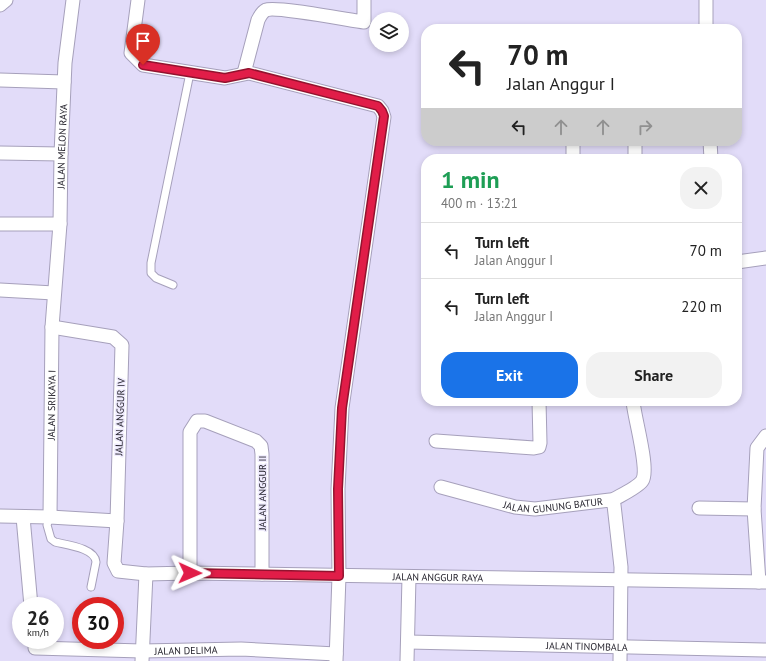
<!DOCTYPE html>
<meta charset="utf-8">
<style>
:root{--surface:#fff;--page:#f2f2f2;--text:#222;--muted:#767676;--line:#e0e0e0;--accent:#1a73e8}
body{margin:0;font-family:"PT Sans",sans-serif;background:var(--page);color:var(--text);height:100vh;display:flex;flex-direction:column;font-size:15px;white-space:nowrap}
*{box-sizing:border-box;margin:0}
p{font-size:13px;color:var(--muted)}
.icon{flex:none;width:22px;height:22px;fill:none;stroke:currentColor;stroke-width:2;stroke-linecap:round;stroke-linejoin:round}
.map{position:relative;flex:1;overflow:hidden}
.side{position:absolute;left:421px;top:154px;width:321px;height:252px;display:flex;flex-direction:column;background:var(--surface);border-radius:16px;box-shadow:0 2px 6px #0003}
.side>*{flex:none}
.banner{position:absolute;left:421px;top:24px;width:321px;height:122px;border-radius:16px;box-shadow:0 2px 6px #0003;background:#fff;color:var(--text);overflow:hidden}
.buttons{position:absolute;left:369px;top:12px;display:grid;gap:8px}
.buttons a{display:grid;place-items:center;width:40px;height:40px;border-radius:50%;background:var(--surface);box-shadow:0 2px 6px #0003;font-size:20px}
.speed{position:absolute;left:12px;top:597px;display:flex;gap:8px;font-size:20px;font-weight:700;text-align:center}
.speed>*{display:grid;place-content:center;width:52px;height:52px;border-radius:50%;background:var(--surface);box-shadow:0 2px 6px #0003;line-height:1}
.speed small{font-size:10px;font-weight:400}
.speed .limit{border:6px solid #d22;background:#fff;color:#111}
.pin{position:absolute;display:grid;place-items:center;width:34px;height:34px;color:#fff;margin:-41px -17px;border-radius:50% 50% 50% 0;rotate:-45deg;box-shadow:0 0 4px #0007}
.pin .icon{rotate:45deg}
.me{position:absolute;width:44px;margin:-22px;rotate:91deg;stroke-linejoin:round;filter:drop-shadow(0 0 3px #0008)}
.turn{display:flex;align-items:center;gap:14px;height:84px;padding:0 20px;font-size:18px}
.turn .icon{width:52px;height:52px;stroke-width:2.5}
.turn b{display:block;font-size:28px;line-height:34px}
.lanes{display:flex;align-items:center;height:38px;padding:0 20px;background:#0003;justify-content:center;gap:20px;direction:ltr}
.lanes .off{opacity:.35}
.round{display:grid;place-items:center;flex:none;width:42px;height:42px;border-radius:16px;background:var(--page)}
.head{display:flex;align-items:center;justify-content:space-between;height:68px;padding:0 20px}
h1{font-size:24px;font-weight:700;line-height:30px;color:#1e9e55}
.primary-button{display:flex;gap:8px;margin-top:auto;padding:8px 20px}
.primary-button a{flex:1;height:46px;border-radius:16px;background:var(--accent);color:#fff;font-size:16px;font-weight:700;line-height:46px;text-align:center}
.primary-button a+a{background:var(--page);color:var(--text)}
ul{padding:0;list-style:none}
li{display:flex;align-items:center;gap:12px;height:56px;padding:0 20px;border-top:1px solid var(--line)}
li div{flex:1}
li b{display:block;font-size:15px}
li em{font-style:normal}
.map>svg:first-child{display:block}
</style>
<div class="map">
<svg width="766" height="661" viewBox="0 0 766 661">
<rect width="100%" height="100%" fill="#e2dcf9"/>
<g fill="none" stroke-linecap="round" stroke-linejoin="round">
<g stroke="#a6a0bb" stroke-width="9">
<path id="lane" d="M173,285L156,278L151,273V263L190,73
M50,517L47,525L51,539L55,542C67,545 95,548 96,562L91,587"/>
</g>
<g stroke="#a6a0bb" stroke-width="15">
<g id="street">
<path d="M138,0L131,53L143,65L225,78L249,73L378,106L382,111L384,117L342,408L338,489L339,576L336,661"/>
<path d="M706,0V29"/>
<path d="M0,5L6,0"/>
<path d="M244,73L258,20C260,16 262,12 266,10C275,6 349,20 364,22V0"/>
<path d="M0,80L64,82"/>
<path d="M635,141V159"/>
<path d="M710,141L711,159"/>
<path d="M0,153L61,154"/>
<path d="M573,159V141"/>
<path d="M0,224H60"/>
<path d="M737,262L766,258"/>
<path d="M0,290L54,293"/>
<path id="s1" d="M52,327L113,337L122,345L117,521L114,563L118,571L146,574L190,573L766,582"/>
<path d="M436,441L534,448L539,447L540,443L539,401"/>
<path id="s2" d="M441,487L515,507L535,509L610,500L614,505L621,567L620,661"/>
<path d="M611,501C619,496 637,488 642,481C650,470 634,417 633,401"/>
<path d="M699,508L754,509"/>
<path d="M0,516L50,517L117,521"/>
<path d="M23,517L31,606"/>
<path id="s3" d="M50,517L52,327L60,224L61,154L65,63L73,0"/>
<path d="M190,573V432L197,421H205L256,441L261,446L262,454V574"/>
<path d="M759,582L754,509L757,448L766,436"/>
<path id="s4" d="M408,642L766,650"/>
<path id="s5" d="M35,648L142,651L241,649L336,654"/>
<path d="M142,661L146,574"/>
<path d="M407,661L409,577"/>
</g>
</g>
<use href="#lane" stroke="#fff" stroke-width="7"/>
<use href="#street" stroke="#fff" stroke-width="13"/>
</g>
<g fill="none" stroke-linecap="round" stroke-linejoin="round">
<g stroke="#92132f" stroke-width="10">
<path id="route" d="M143,65L225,78L249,73L378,106L382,111L384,116L342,408L338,489L339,576L190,573"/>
</g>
<use href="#route" stroke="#e11d48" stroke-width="7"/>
</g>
<g text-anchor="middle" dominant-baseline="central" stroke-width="3" stroke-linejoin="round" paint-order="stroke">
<g font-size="10" fill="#1f1d27" stroke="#efebfd">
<text stroke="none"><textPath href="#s3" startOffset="371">JALAN MELON RAYA</textPath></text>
<text stroke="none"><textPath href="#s3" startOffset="112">JALAN SRIKAYA I</textPath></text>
<text transform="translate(120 417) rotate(-88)">JALAN ANGGUR IV</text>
<text transform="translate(262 493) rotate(-90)">JALAN ANGGUR II</text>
<text stroke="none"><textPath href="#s2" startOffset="115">JALAN GUNUNG BATUR</textPath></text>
<text stroke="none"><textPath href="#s1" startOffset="621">JALAN ANGGUR RAYA</textPath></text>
<text stroke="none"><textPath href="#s4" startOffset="179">JALAN TINOMBALA</textPath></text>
<text stroke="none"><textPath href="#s5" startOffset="151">JALAN DELIMA</textPath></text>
</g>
</g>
</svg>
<div class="buttons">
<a><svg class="icon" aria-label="layers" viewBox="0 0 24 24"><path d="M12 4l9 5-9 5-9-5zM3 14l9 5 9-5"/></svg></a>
</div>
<div class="speed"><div>26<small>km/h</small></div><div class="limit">30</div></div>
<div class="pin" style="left:143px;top:65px;background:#d93025"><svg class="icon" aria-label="arrive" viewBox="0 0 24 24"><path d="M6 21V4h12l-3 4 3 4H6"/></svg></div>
<svg class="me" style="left:190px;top:573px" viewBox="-20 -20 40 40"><path d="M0-17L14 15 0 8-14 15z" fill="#e11d48" stroke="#fff" stroke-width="4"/></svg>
<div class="banner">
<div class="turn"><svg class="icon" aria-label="left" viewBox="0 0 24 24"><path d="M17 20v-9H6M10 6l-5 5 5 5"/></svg><div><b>70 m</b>Jalan Anggur I</div></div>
<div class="lanes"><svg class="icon" aria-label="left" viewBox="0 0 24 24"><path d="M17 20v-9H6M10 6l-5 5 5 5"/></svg><svg class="icon off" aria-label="ahead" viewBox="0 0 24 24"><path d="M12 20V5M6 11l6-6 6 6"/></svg><svg class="icon off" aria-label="ahead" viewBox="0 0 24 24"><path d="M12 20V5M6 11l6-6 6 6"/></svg><svg class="icon off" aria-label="right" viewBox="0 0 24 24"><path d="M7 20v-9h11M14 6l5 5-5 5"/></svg></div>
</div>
<section class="side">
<div class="head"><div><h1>1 min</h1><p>400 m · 13:21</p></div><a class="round"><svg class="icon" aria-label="close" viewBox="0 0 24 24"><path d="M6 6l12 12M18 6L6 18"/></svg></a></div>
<ul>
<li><svg class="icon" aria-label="left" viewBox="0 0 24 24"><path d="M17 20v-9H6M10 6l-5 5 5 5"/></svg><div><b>Turn left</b><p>Jalan Anggur I</p></div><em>70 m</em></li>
<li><svg class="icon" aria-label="left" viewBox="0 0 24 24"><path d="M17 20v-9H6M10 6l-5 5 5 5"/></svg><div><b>Turn left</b><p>Jalan Anggur I</p></div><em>220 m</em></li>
</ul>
<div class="primary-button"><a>Exit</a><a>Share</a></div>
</section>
</div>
